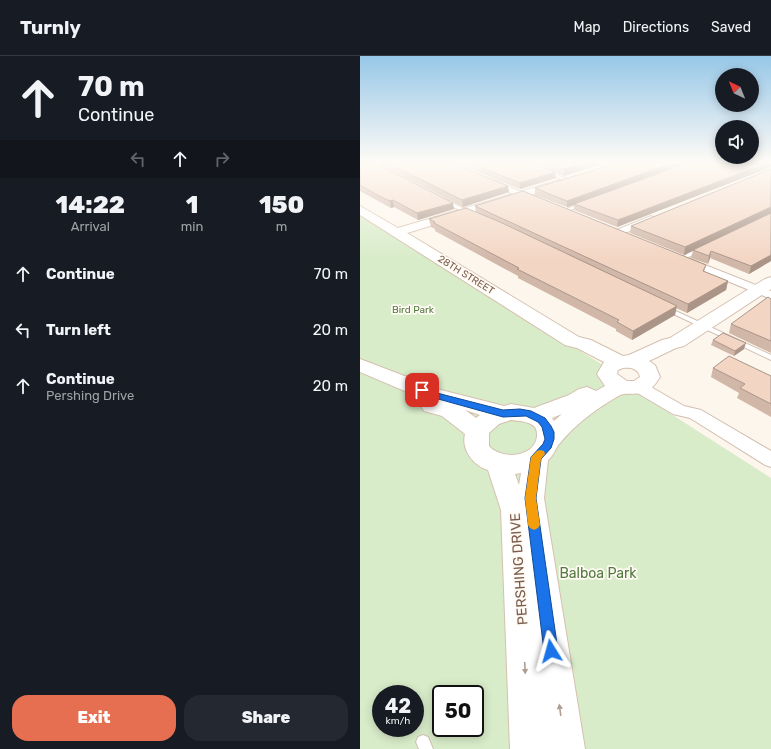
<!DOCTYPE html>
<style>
:root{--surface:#171b24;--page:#242831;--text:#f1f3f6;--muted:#9ea1a6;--line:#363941;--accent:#e76f51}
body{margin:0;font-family:Rubik,sans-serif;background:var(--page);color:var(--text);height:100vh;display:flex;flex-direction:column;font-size:15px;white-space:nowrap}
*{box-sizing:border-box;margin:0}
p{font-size:13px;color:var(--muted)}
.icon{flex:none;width:22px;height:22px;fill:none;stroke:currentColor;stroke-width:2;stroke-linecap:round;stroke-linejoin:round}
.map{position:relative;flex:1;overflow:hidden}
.drawer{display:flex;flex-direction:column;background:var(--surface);width:360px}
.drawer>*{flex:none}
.guide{background:#171b24;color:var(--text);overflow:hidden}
.needle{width:26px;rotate:317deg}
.controls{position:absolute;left:355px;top:12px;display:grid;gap:8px}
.controls a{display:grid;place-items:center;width:44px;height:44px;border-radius:50%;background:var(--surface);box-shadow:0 2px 10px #0003;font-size:20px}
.speed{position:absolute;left:12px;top:629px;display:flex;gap:8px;font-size:20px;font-weight:700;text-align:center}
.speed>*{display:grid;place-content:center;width:52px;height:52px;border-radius:50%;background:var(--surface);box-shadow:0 2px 10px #0003;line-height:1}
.speed small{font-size:10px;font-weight:400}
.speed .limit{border:2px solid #111;border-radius:6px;background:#fff;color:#111}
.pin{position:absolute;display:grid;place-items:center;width:34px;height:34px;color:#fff;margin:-17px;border-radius:8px;box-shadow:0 2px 6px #0006}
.me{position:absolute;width:44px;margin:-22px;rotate:352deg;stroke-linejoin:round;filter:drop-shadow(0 0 3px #0008)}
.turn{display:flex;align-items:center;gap:14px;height:84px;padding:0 12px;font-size:18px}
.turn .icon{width:52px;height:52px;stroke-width:2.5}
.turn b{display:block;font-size:28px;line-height:34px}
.lanes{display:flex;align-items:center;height:38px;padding:0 12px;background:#0003;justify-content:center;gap:20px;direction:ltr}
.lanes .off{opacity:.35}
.eta{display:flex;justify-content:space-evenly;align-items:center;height:68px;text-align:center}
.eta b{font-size:24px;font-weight:800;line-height:28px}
.action{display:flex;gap:8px;margin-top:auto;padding:8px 12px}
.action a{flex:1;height:46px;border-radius:16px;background:var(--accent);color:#fff;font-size:16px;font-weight:800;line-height:46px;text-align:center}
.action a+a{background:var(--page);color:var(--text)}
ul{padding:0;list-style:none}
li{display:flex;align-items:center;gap:12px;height:56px;padding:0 12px}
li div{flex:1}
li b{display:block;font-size:15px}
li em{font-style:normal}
header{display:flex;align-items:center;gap:24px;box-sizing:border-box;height:56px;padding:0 20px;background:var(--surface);border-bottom:1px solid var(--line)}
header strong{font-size:19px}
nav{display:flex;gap:22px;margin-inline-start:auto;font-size:14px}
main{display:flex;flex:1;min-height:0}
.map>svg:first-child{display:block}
</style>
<header>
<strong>Turnly</strong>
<nav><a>Map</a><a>Directions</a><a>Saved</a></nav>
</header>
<main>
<section class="drawer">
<div class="guide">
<div class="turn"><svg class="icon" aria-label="ahead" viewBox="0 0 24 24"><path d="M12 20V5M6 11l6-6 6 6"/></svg><div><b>70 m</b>Continue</div></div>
<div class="lanes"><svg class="icon off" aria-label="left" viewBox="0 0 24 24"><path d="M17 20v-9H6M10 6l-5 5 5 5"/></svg><svg class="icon" aria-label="ahead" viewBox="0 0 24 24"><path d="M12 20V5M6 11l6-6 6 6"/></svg><svg class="icon off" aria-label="right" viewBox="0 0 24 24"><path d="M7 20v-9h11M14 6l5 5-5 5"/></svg></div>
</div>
<div class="eta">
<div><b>14:22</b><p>Arrival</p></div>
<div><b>1</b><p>min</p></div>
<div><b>150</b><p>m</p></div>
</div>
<ul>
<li><svg class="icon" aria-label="ahead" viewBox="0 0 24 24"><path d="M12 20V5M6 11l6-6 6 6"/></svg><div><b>Continue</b></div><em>70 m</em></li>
<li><svg class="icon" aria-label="left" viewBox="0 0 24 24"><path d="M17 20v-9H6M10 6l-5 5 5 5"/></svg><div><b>Turn left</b></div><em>20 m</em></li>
<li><svg class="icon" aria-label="ahead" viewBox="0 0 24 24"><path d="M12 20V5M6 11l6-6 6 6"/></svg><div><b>Continue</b><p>Pershing Drive</p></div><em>20 m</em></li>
</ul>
<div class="action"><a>Exit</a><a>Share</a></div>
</section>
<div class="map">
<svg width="411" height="693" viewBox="0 0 411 693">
<rect width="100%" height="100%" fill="#fdf6ec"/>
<path fill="#d8ecc9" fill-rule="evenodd" d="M0,159L256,317L250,319L411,422V693H0ZM21,638H55V672H21ZM81,638H115V672H81Z"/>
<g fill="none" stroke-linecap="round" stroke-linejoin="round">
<g stroke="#d1beb0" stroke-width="2">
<path id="lane" d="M185,115H187L210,124L207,125L185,117Z
M84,143L113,157V158L109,159L82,145V144Z
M222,147L226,148L205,156L201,155Z
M342,190L344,191V193L323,204L318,203Z
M307,251L411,299V304L305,254L304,253Z
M63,679L68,681L73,693H59L56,686L58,681Z"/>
</g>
<g stroke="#d1beb0" stroke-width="2">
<path id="street" d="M237,107H248L255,111L251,113Z
M125,123H131L180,144L179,146H173L125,127Z
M291,160L296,163L294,165L260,179L257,180L252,177L254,175Z
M325,201L411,235V243L321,206L320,204Z
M279,326L284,327L324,350L341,354L411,395V411L405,409L330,362L313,358L274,335L271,331L274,327Z"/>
</g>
<g stroke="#d6c0b0" stroke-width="2">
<path id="secondary" d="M203,123L208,126L207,128L47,177L219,281L231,284L263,300L269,299L302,284L310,282L405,223L411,221V233L324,290L316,292L289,305L295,309L300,321C288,340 284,337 264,338C260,338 254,343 250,345C232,356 214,370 200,387C195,392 194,400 188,404L184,442L225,693H150L141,454L128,414C114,410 101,394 105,378L82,360L64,355L61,350L64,345L66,344L0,316V303L81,334L144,350L151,348L174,352L209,339L219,333L227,331L236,335L245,330L237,318L244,306L217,292L205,289L0,159V150L38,172ZM263,312C270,311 278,312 280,321L274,325H267L257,318L258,314ZM105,354L120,359L116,362ZM202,358L194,365L192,362ZM151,364C159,365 169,365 175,371C177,374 177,377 177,380C175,402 141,404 129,390V377L139,368ZM161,417L159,429L155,418Z"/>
</g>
<use href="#lane" fill="#fff" fill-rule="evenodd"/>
<use href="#street" fill="#fff" fill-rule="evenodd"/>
<use href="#secondary" fill="#fff" fill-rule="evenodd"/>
</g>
<path fill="#d1b7a8" d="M0,107L94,153L58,164L34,151L31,152L20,146L0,135Z
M17,107H92L149,136L103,151Z
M96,107H238V109L204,120L195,116L196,122L160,133Z
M411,107V111L257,171L214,154V149L207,151L175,139V132Z
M411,113V205L389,218L350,202L348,208L331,202L333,194L324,199L270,177L271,170Z
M115,150L346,209L344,216L368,225L366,234L327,257L316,252L315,259L272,284L256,275V273L158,222V220L75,175V173L71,171L69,163L116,156Z
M411,243V297L369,277L371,268Z
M353,284L384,293L374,300L351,289Z
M353,312L411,320V361L377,342L379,337L351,321Z"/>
<path fill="#aa9588" d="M224,107H238V109L204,120V113Z
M312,107H327L214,148V149L207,151V145Z
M407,107H411V111L257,171L258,164Z
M195,116L196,122L160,133V127Z
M148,130L149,136L103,151L102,144Z
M33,144L34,151L31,152L30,145Z
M93,147L94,153L58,164L57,157Z
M411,151V157L324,199L325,191Z
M351,195L350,202L348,208L349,200Z
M411,199V205L389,218L391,210Z
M368,225L366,234L327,257L328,248Z
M317,250L315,259L272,284L273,275Z
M386,287L384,293L374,300L375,295Z"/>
<path fill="#f3d5c3" stroke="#aa9588" d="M0,107H15L93,147L57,157L33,144L30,145L19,140L0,129Z
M28,107H92L148,130L102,144Z
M110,107H173L195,116L160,127Z
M188,107H224L204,113Z
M257,107H312L207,145L175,132Z
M328,107H407L258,164L214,148Z
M411,113V151L325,191L271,170Z
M163,135L346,209L343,215L368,225L328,248L115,150Z
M106,152L140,166L317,250L273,275L257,266L259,264L157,213L159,212L74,167L75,166L69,163Z
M411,157V199L391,210L351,195L349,200L333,194Z
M408,241L411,243V285L371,268Z
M363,277L386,287L375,295L353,284Z
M369,300L411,320V348L380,332L385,328L353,312Z"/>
<defs><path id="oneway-solid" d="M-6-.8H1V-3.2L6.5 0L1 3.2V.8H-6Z"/></defs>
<g fill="#af9d94">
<use href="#oneway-solid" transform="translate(165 612) rotate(87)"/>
<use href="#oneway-solid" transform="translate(200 654) rotate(-98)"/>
</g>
<linearGradient id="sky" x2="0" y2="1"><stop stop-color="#97c7e8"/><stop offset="0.52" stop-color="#fefbf6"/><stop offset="1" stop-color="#fefbf6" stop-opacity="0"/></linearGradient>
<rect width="411" height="204" fill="url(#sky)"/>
<path fill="#1a73e8" stroke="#114b97" d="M62,331L77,337L143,354L160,353L171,355L185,362L191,370L194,376V383L191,392L181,403L176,442L198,595L196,600L191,602L186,600L184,595L165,442L171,401L183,388L185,383L182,371L178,366L166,360L143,361L71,341L58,334Z"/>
<path fill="#f59e0b" d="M180,394L184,395L185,398L181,403L176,442L180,469L178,472L174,474L170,472L168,469L165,442L171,401L177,395Z"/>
<g text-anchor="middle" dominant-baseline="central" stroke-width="3.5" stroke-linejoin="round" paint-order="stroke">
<g font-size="10" fill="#7a5c4d" stroke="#fffaf3">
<text transform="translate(106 219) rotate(32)">28TH STREET</text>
</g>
<g font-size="10" fill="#537a41" stroke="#fffaf3">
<text x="53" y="254">Bird Park</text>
</g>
<g font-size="14" fill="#7a5c4d" stroke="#fffaf3">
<text transform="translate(159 513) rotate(-94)">PERSHING DRIVE</text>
</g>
<g font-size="14" fill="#537a41" stroke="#fffaf3">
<text x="238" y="517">Balboa Park</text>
</g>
</g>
</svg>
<div class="controls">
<a><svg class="needle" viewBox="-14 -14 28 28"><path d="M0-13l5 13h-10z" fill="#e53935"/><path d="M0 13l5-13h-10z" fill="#9ea1a6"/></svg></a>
<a><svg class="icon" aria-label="sound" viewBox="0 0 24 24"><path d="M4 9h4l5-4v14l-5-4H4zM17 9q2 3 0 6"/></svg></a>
</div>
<div class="speed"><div>42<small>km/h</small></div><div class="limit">50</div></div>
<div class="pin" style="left:62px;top:334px;background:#d93025"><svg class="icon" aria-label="arrive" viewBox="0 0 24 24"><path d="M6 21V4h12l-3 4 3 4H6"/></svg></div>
<svg class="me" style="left:191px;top:595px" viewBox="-20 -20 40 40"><path d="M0-17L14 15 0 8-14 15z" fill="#1a73e8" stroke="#fff" stroke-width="4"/></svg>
</div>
</main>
